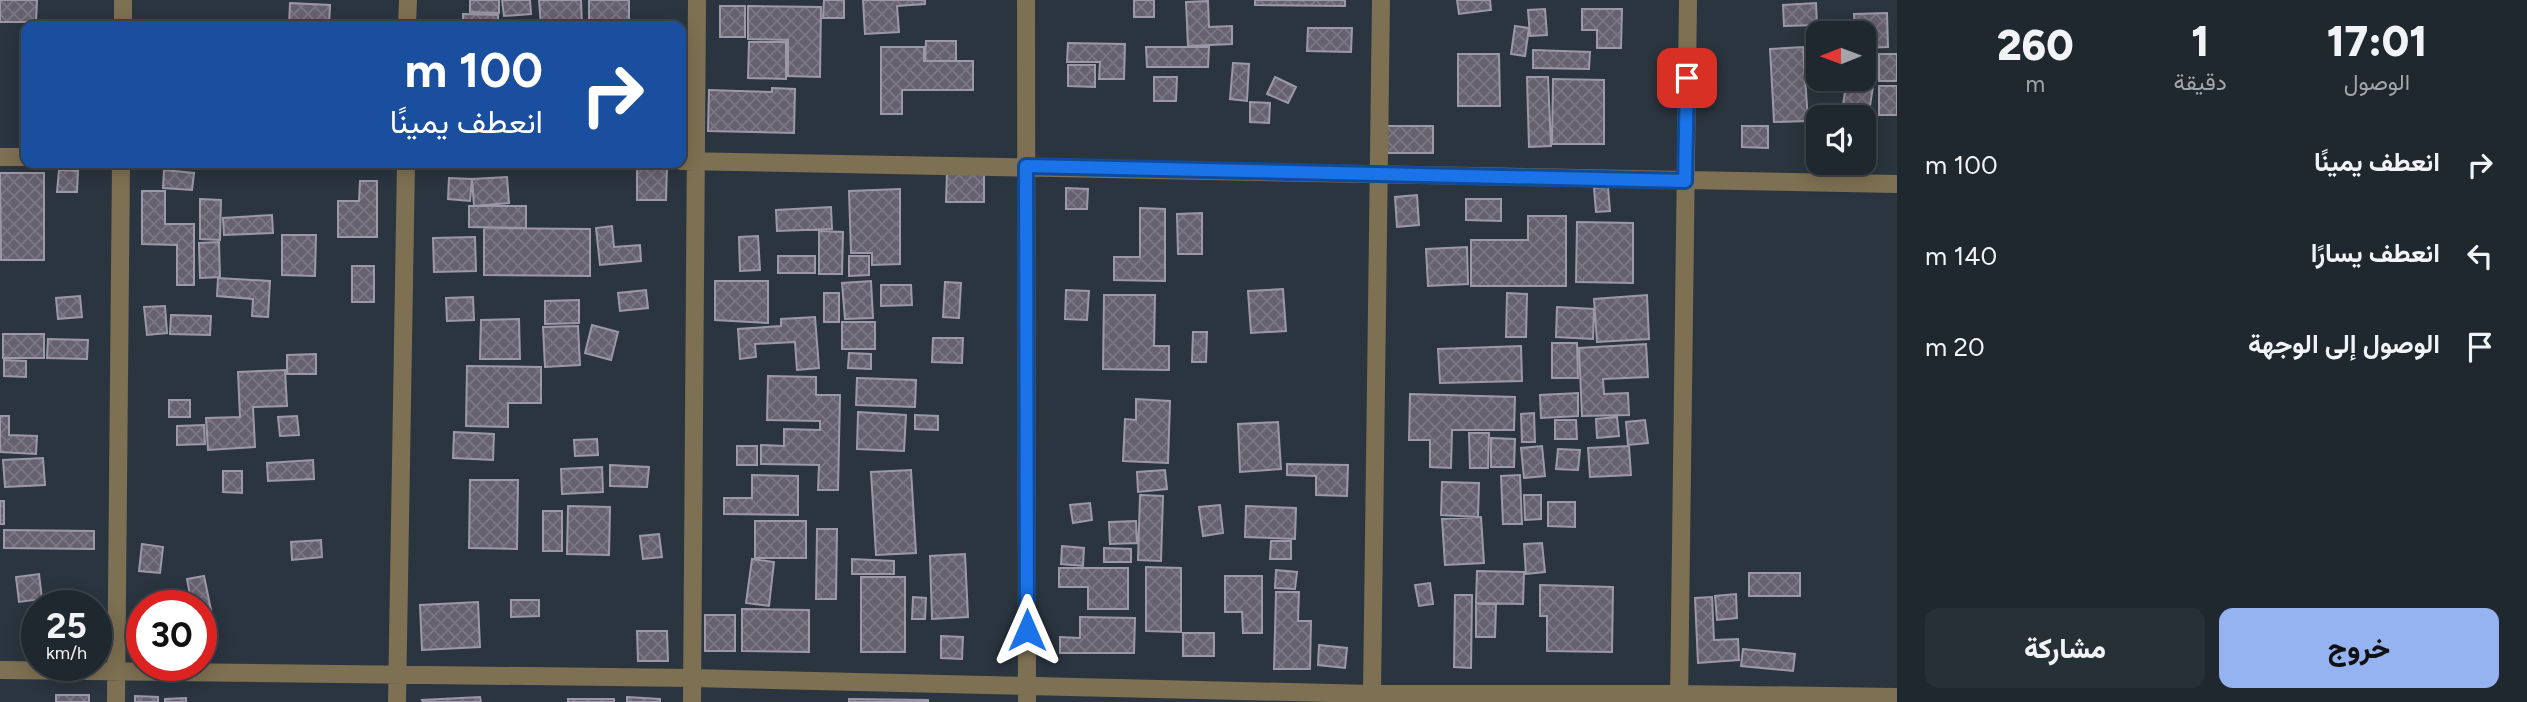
<!DOCTYPE html>
<html lang="ar">
<meta charset="utf-8">
<style>
:root{--surface:#20282f;--page:#283037;--text:#f1f3f6;--muted:#a2a6aa;--line:#3d444b;--accent:#95b2f1}
body{margin:0;font-family:Figtree,Vazirmatn,sans-serif;background:var(--page);color:var(--text);direction:rtl;height:100vh;display:flex;flex-direction:column;font-size:26px;white-space:nowrap}
*{box-sizing:border-box;margin:0}
p{font-size:23px;color:var(--muted)}
.icon{flex:none;width:38px;height:38px;fill:none;stroke:currentColor;stroke-width:2;stroke-linecap:round;stroke-linejoin:round}
.map{position:relative;flex:1;overflow:hidden;direction:ltr}
.details{display:flex;flex-direction:column;background:var(--surface);width:630px}
.details>*{flex:none}
.top-card{position:absolute;left:21px;top:21px;width:665px;height:147px;border-radius:14px;box-shadow:0 4px 18px #0003,0 0 0 2px var(--line);direction:rtl;background:#1a4fa0;color:#fff;overflow:hidden}
.needle{width:46px;rotate:269deg}
.buttons{position:absolute;left:1806px;top:21px;display:grid;gap:14px}
.buttons a{display:grid;place-items:center;width:70px;height:70px;border-radius:14px;background:var(--surface);box-shadow:0 4px 18px #0003,0 0 0 2px var(--line);font-size:35px}
.speed{position:absolute;left:21px;top:590px;display:flex;gap:14px;font-size:35px;font-weight:700;text-align:center}
.speed>*{display:grid;place-content:center;width:91px;height:91px;border-radius:50%;background:var(--surface);box-shadow:0 4px 18px #0003,0 0 0 2px var(--line);line-height:1}
.speed small{font-size:18px;font-weight:400}
.speed .limit{border:10px solid #d22;background:#fff;color:#111}
.pin{position:absolute;display:grid;place-items:center;width:60px;height:60px;color:#fff;margin:-30px;border-radius:14px;box-shadow:0 4px 10px #0006}
.me{position:absolute;width:77px;margin:-38px;rotate:0deg;stroke-linejoin:round;filter:drop-shadow(0 0 5px #0008)}
.turn{display:flex;align-items:center;gap:24px;height:147px;padding:0 28px;font-size:32px}
.turn .icon{width:91px;height:91px;stroke-width:2.5}
.turn b{display:block;font-size:49px;line-height:60px}
.eta{display:flex;justify-content:space-evenly;align-items:center;height:119px;text-align:center}
.eta b{font-size:42px;font-weight:800;line-height:49px}
.cta{display:flex;gap:14px;margin-top:auto;padding:14px 28px}
.cta a{flex:1;height:80px;border-radius:14px;background:var(--accent);color:#111;font-size:28px;font-weight:800;line-height:80px;text-align:center}
.cta a+a{background:var(--page);color:var(--text)}
ul{padding:0;list-style:none}
li{display:flex;align-items:center;gap:21px;height:91px;padding:0 28px}
li div{flex:1}
li b{display:block;font-size:26px}
li em{font-style:normal}
main{display:flex;flex:1;min-height:0}
.map>svg:first-child{display:block}
</style>
<main>
<section class="details">
<div class="eta">
<div><b>17:01</b><p>الوصول</p></div>
<div><b>1</b><p>دقيقة</p></div>
<div><b>260</b><p>m</p></div>
</div>
<ul>
<li><svg class="icon" aria-label="right" viewBox="0 0 24 24"><path d="M7 20v-9h11M14 6l5 5-5 5"/></svg><div><b>انعطف يمينًا</b></div><em>100 m</em></li>
<li><svg class="icon" aria-label="left" viewBox="0 0 24 24"><path d="M17 20v-9H6M10 6l-5 5 5 5"/></svg><div><b>انعطف يسارًا</b></div><em>140 m</em></li>
<li><svg class="icon" aria-label="arrive" viewBox="0 0 24 24"><path d="M6 21V4h12l-3 4 3 4H6"/></svg><div><b>الوصول إلى الوجهة</b></div><em>20 m</em></li>
</ul>
<div class="cta"><a>خروج</a><a>مشاركة</a></div>
</section>
<div class="map">
<svg width="1897" height="702" viewBox="0 0 1897 702">
<defs>
<pattern id="building-cross-hatch" width="8" height="8" patternUnits="userSpaceOnUse" patternTransform="scale(1.75)"><rect width="8" height="8" fill="#66616f"/><path d="M0 0l8 8M0 8l8-8" fill="none" stroke="#7b7784"/></pattern>
</defs>
<rect width="100%" height="100%" fill="#2b353f"/>
<path fill="url(#building-cross-hatch)" stroke="#9d98a7" stroke-width="2" d="M0,0H37L36,22H0Z
M470,0H499V13L470,12Z
M502,0H530L531,14L504,16Z
M539,0H581L582,26H541Z
M589,0H629V26L589,25Z
M824,0H844V18H823Z
M863,0H925V4L897,6L899,32L865,34Z
M1134,0H1154V17H1134Z
M1255,0H1345V6L1255,5Z
M1457,0H1490L1491,10L1459,14Z
M1208,1L1209,27L1232,26V44L1188,46L1186,2Z
M290,3L330,5L329,26H289Z
M1816,3L1817,25L1784,26L1783,5Z
M720,6H745V37H720Z
M748,6L821,7L820,77L788,76V40L748,39Z
M1545,9L1547,35L1530,36L1528,10Z
M1582,9H1622L1621,48H1597V30H1582Z
M1887,13L1888,47L1864,48V33H1855L1854,14Z
M463,14L498,15V26H463Z
M1515,26L1529,28L1525,56L1511,54Z
M1308,28H1352L1351,52L1307,51Z
M926,41H956V61H925Z
M749,42H786V79L748,78Z
M1068,43L1125,44L1124,79H1099L1100,62H1067Z
M881,47H924V61H973V90H902V114H881Z
M1146,47H1209L1208,67H1147Z
M1803,47L1808,121L1774,122L1770,49Z
M1533,50L1590,52L1589,69L1533,68Z
M1458,54H1499L1500,106H1458Z
M1879,54H1897V81H1879Z
M1864,59L1877,61L1864,144V117H1841L1847,79H1864Z
M1233,63L1249,64L1247,101L1230,99Z
M1068,65H1095V87L1068,86Z
M1154,77H1177L1176,101H1154Z
M1275,77L1296,87L1288,103L1267,94Z
M1527,77H1548L1551,146L1529,147Z
M1553,79L1604,80V144H1552Z
M1879,86H1897V115H1879Z
M772,88L795,89L794,133L708,131L709,90L772,92Z
M1250,102L1270,103L1269,123L1250,122Z
M1387,126H1433V153H1387Z
M1742,126H1768V148L1742,147Z
M637,164L667,165L666,200H637Z
M59,170L78,171L77,192H57Z
M164,170L194,173L192,190L163,188Z
M947,172H984V202H946Z
M0,173H44V260H1Z
M507,177L509,203L474,206L472,179Z
M449,178L472,179L470,201L448,199Z
M360,181H377V237H338V201H359Z
M1608,187L1610,211L1596,212L1594,188Z
M1066,188L1088,189L1087,209H1066Z
M900,189V264L872,265V253H851L849,191Z
M142,191H165V224H194V285H177V245L142,244Z
M1417,195L1419,225L1397,227L1395,197Z
M200,199L221,200L220,240L200,239Z
M1466,199H1501V221L1466,220Z
M469,206H526V228L469,227Z
M831,207L832,229L777,231L776,210Z
M1140,208L1165,209V281L1114,280V257H1140Z
M1202,213V254H1178L1177,214Z
M272,215L273,233L224,235L223,218Z
M1528,216H1566V286H1471V240H1528Z
M1577,222L1633,223V283L1576,282Z
M612,226L614,247L640,245L641,261L600,265L596,228Z
M484,228L590,229V276L484,275Z
M819,231L843,232L842,274H819Z
M282,235H316L315,276L282,275Z
M758,236L760,270L740,271L739,237Z
M475,237L476,271L434,272L433,238Z
M219,242L220,277L200,278L199,243Z
M1467,247L1468,284L1428,286L1426,249Z
M778,256H815V273H778Z
M849,256H869V275L849,276Z
M352,266H374V302H352Z
M218,278L270,281L268,317L252,316L253,299L217,296Z
M715,281H768V323L715,320Z
M871,281L873,318L845,319L842,283Z
M945,282L961,283L959,318L943,317Z
M881,285H911L912,305L881,306Z
M1283,289L1286,331L1251,333L1248,291Z
M646,290L648,308L620,311L618,293Z
M1066,290L1089,291L1087,320L1065,319Z
M824,293H839V322H824Z
M1507,293L1527,294L1526,337H1506Z
M1104,295H1155L1154,346H1169V370L1103,369Z
M1647,295L1649,339L1597,342L1594,299Z
M80,296L82,317L58,319L56,298Z
M473,297L474,320L447,321L446,298Z
M579,300V323L545,324V301Z
M165,306L167,333L147,335L144,307Z
M1557,307L1594,309L1593,339L1556,337Z
M171,315L211,316L210,335L170,334Z
M815,317L819,368L797,370L795,342L755,344L756,357L740,359L738,329L781,326V319Z
M519,319L520,359H480L481,320Z
M842,322H875V349H842Z
M592,325L618,332L611,360L585,353Z
M578,326L580,365L545,367L543,327Z
M1193,332H1207L1206,362H1192Z
M3,334H44V358H3Z
M933,338H963L962,363L932,362Z
M48,339L88,340L87,359L47,358Z
M1552,343H1577L1578,378H1552Z
M1646,344L1648,377L1603,379L1604,394L1628,393L1629,415L1582,416L1579,348Z
M1521,346L1522,381L1440,383L1438,349Z
M849,353L871,354V369L848,368Z
M316,354V374H287V355Z
M4,360L26,361V377L4,376Z
M467,366L541,367V403H508V427L466,426Z
M285,370L287,406L253,407L255,447L208,450L206,418L240,417L238,372Z
M768,376L816,377V395H840L838,490H818L819,465L761,464V445L784,446V429L820,430V421L767,420Z
M857,378L916,380L915,407L856,405Z
M1578,393V416L1541,418L1540,395Z
M1410,394L1515,397L1514,430H1452L1451,468L1430,467V440H1409Z
M1136,399L1170,401L1168,463L1123,461L1125,419L1136,420Z
M169,400H190V417H169Z
M858,412L906,415L904,451L857,449Z
M1534,413L1535,442H1522L1521,414Z
M915,415L938,416V430L915,429Z
M0,416H9V435L37,436L36,454L0,452Z
M297,416L299,435L280,436L278,417Z
M1617,417L1619,436L1597,438L1596,419Z
M1555,420H1576L1577,439H1555Z
M1645,420L1648,443L1628,445L1626,422Z
M1278,422L1281,469L1240,472L1238,424Z
M204,425L205,444L177,445V426Z
M454,432L494,434L493,460L453,458Z
M1469,433H1489L1488,468H1470Z
M1491,438L1515,439L1514,467H1491Z
M597,439L598,455L575,456L574,440Z
M737,446H757V465H737Z
M1542,446L1545,476L1524,478L1521,448Z
M1629,446L1631,475L1590,477L1588,448Z
M1558,449L1580,450L1578,470L1556,469Z
M43,458L45,485L5,487L3,460Z
M313,460L314,479L268,481L267,463Z
M1287,464L1348,465L1347,496L1316,495V476L1287,475Z
M610,465L649,467L647,487L610,486Z
M602,467L603,492L562,494L561,469Z
M911,470L916,553L876,555L871,472Z
M1165,470L1167,489L1138,492L1137,472Z
M223,471H242V493L223,492Z
M752,475L798,476V515L724,514V498H752Z
M1520,475L1522,524H1503L1501,476Z
M470,480H518L517,549L469,548Z
M1442,482L1479,483L1478,517L1441,515Z
M1140,495L1163,496L1161,561L1138,560Z
M1524,495H1541V519L1525,520Z
M0,501H4V524H0Z
M1548,502H1575V527L1548,526Z
M1090,503L1092,520L1073,523L1070,505Z
M1220,505L1223,533L1203,536L1199,507Z
M568,506L610,507L609,555L567,554Z
M1246,506L1296,508L1295,539L1245,537Z
M543,511H562V551H543Z
M1481,517L1484,563L1445,565L1442,519Z
M755,521H806V558H755Z
M1136,521L1137,543L1110,544L1109,522Z
M817,529H837L836,599H816Z
M4,530L94,531V549L4,548Z
M659,534L662,557L643,559L640,536Z
M321,540L322,557L292,560L291,542Z
M1271,541H1291V559H1270Z
M1542,543L1545,572L1526,574L1524,544Z
M142,544L163,547L160,573L139,571Z
M1062,546L1084,548L1083,566L1061,564Z
M1104,548L1131,549V562H1104Z
M965,554L968,617L932,619L930,556Z
M752,559L774,562L769,606L746,603Z
M852,559L894,561V574H852Z
M1146,567L1181,568V632L1146,631Z
M1059,568H1128V609H1088V587H1059Z
M1276,570L1297,572L1295,589L1275,588Z
M1477,571L1524,572L1523,604L1476,603Z
M1749,573H1800V596H1749Z
M39,574L42,599L19,602L16,577Z
M204,576L211,610L201,612V606H192L187,579Z
M1225,576H1262V633H1243L1242,612H1225Z
M861,577H905V652H861Z
M1430,583L1433,604L1419,606L1415,585Z
M1540,585L1613,587L1612,652L1547,651V616H1540Z
M1276,592H1299L1298,621H1311L1310,669H1274Z
M1736,594L1737,618L1717,620L1715,596Z
M1455,595H1472L1471,668L1454,667Z
M913,597L926,598L925,619H912Z
M1712,597L1714,640L1738,639L1739,660L1698,663L1695,598Z
M511,600H539V616L511,617Z
M478,602L480,647L422,650L420,605Z
M1476,604H1496L1495,637H1476Z
M742,609L809,610V652L742,651Z
M705,615H735V651H705Z
M1080,617L1135,618L1134,653H1060V637L1080,638Z
M637,631H667L668,661H638Z
M1183,633H1214V656H1183Z
M941,636L963,637L962,659L941,658Z
M1319,645L1347,648L1345,668L1318,665Z
M1743,649L1795,654L1793,671L1741,666Z
M56,695H89V702H56Z
M135,696L158,697V702H135Z
M480,697L481,702H423L422,700Z
M627,697L660,699V702H627Z
M186,698V702H165V699Z
M568,699H614V702H568Z
M849,699L928,700V702H849Z"/>
<g fill="none" stroke-linecap="round" stroke-linejoin="round">
<path stroke="#7e7052" stroke-width="18" d="M1026,0L1027,702
M123,26V0
M407,26L408,0
M0,157H26
M681,161L1897,184
M0,670L692,678L1372,694H1679L1897,697
M1372,694L1381,0
M116,702L121,163
M397,702L406,163
M692,702L697,0
M1679,702L1688,0"/>
</g>
<g fill="none" stroke-linecap="round" stroke-linejoin="round">
<g stroke="#114b97" stroke-width="18">
<path id="route" d="M1027,630L1026,166L1685,181L1687,78"/>
</g>
<use href="#route" stroke="#1a73e8" stroke-width="12"/>
</g>
</svg>
<div class="buttons">
<a><svg class="needle" viewBox="-14 -14 28 28"><path d="M0-13l5 13h-10z" fill="#e53935"/><path d="M0 13l5-13h-10z" fill="#a2a6aa"/></svg></a>
<a><svg class="icon" aria-label="sound" viewBox="0 0 24 24"><path d="M4 9h4l5-4v14l-5-4H4zM17 9q2 3 0 6"/></svg></a>
</div>
<div class="speed"><div>25<small>km/h</small></div><div class="limit">30</div></div>
<div class="pin" style="left:1687px;top:78px;background:#d93025"><svg class="icon" aria-label="arrive" viewBox="0 0 24 24"><path d="M6 21V4h12l-3 4 3 4H6"/></svg></div>
<svg class="me" style="left:1027px;top:630px" viewBox="-20 -20 40 40"><path d="M0-17L14 15 0 8-14 15z" fill="#1a73e8" stroke="#fff" stroke-width="4"/></svg>
<div class="top-card">
<div class="turn"><svg class="icon" aria-label="right" viewBox="0 0 24 24"><path d="M7 20v-9h11M14 6l5 5-5 5"/></svg><div><b>100 m</b>انعطف يمينًا</div></div>
</div>
</div>
</main>
